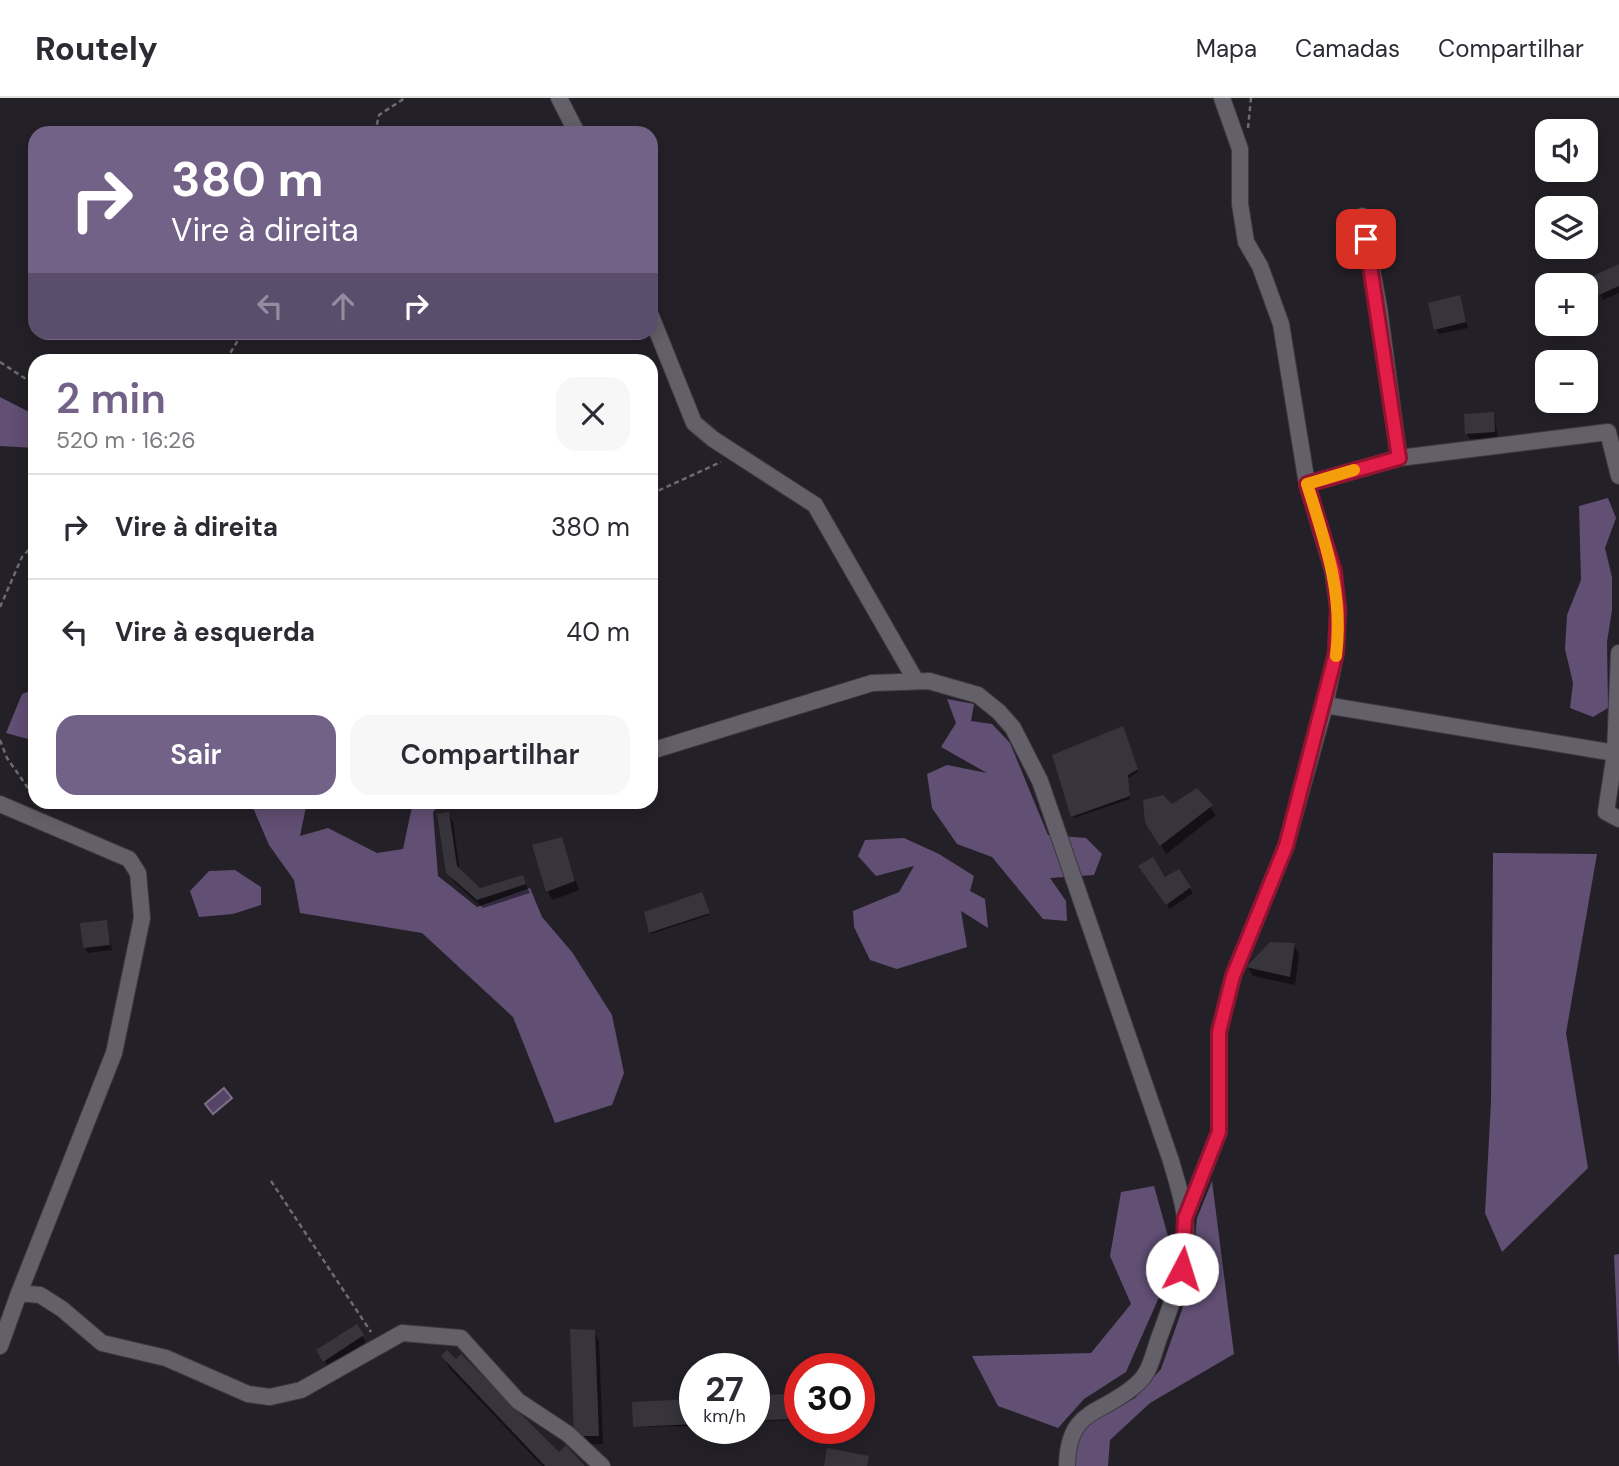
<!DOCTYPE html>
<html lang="pt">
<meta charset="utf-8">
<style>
:root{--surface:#fff;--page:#f7f7f7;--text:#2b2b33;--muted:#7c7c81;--line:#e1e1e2;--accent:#726287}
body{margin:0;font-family:"DM Sans",sans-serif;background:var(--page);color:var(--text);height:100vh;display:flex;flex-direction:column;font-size:26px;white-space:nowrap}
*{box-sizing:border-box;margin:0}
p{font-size:23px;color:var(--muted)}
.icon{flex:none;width:38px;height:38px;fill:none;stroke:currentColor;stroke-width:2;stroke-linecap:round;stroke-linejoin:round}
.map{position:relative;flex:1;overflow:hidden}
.drawer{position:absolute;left:28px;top:256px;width:630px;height:455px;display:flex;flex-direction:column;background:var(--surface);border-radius:21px;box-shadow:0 4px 18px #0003}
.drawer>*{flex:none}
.hud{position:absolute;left:28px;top:28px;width:630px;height:214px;border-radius:21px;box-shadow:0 4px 18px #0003;background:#726287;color:#fff;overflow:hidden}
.controls{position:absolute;left:1535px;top:21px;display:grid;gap:14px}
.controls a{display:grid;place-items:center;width:63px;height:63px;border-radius:14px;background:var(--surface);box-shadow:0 4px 18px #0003;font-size:35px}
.speed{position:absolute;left:679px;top:1255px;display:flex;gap:14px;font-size:35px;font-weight:700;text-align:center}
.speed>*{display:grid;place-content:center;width:91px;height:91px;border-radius:50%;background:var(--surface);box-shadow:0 4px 18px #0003;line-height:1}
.speed small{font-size:18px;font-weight:400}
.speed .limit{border:10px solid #d22;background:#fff;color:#111}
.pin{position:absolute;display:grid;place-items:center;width:60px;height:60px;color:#fff;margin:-30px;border-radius:14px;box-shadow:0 4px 10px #0006}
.me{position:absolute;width:77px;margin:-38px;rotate:5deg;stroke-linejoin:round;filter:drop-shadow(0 0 5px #0008)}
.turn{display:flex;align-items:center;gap:24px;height:147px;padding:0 28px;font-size:32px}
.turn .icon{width:91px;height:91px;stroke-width:2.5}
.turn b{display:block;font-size:49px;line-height:60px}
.lanes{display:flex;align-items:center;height:66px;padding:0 28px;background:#0003;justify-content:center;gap:35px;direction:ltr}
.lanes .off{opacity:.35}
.round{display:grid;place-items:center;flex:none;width:74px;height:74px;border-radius:21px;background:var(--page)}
.headline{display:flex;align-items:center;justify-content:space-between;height:119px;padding:0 28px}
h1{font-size:42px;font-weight:600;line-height:52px;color:var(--accent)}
.action{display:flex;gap:14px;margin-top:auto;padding:14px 28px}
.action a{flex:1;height:80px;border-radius:21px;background:var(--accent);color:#fff;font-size:28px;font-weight:600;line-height:80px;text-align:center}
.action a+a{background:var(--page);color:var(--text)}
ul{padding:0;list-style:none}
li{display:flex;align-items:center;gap:21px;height:105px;padding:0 28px;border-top:2px solid var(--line)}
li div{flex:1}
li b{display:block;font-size:26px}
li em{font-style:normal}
header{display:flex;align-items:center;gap:42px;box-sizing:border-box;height:98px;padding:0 35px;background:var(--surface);border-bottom:2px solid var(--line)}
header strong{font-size:33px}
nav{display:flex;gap:38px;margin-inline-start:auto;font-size:24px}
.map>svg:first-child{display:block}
</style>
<header>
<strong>Routely</strong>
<nav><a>Mapa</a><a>Camadas</a><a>Compartilhar</a></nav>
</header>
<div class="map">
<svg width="1619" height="1368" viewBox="0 0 1619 1368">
<rect width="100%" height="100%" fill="#242028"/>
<path fill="#614f74" d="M0,299L35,317V350L0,348Z
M1608,400L1616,420L1605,450L1612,479V512L1607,544L1608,610L1593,619L1570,610L1573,585L1565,551L1567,517L1581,482L1579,408Z
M35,591V643L6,635L22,596Z
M947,601L974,606L971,623L992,626L1010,645L1048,737L1086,740L1102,756L1094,777L1050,780L1066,803L1067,823L1043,821L992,759L957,746L932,710L927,676L947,667L987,675L941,649L956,625Z
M239,704H307L300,738L328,730L377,755L403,751L413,704H442L433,714L438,778L477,809L530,790L542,819L572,854L612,917L624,975L612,1007L555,1025L513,919L422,835L300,815L294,782L269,747L254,712Z
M904,740L939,756L974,778L970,793L985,801L988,830L961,813L967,849L897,871L870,862L854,829L853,813L899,794L914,768L876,778L858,758L865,742Z
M1493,755L1597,756L1566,935L1588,1070L1502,1154L1485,1115L1491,1004Z
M235,772L261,789V807L233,816L199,819L190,793L209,773Z
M1212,1083L1234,1256L1150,1305L1110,1342L1108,1368H1073L1075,1348L1087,1327L1135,1300L1161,1271L1190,1189L1197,1120Z
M1154,1088L1171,1149L1163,1190L1126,1274L1084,1301L1058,1330L998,1308L972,1258L1091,1255L1131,1206L1110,1158L1121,1094Z
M1619,1156V1269L1614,1157Z"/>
<path fill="#564468" stroke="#7c6f8a" stroke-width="2" d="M224,990L232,1000L213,1016L205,1006Z"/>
<path fill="#0007" d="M1619,168V195L1603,202L1600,196Z
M1459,199L1468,230L1439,236L1436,231Z
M1494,316L1498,340L1470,341L1466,335Z
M1123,633L1138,674L1128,680L1130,701L1074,720L1054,658Z
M1197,693L1216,717L1166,756L1147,724Z
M448,715L453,724L460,774L479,792L522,779L530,795L483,810L454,784L448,774Z
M561,741L579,792L553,802L547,793Z
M1178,773L1193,795L1170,811L1144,774L1165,781Z
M701,796L709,817L651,836L650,834Z
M106,824L112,852L88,855L84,849Z
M1294,847L1299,856L1295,887L1253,878L1248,869Z
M356,1228L366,1244L328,1268L318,1252Z
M594,1234L599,1243L603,1346L581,1347L575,1338Z
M443,1258L456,1264L559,1357L583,1368H542L450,1271Z
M785,1298L789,1322L754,1324V1299Z
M695,1303V1328L635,1329L634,1306Z"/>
<path fill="#38343c" d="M1619,166V188L1599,197L1591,179Z
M1460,197L1466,224L1434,232L1428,205Z
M1494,314L1495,334L1465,336L1464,316Z
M1123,628L1138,671L1128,677L1130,698L1071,719L1052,657Z
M1197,690L1213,707L1160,748L1145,725L1143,702L1163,697L1172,706Z
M449,714L457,768L480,790L523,777L526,786L477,802L446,775L437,716Z
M562,739L575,783L546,794L532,747Z
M1153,759L1165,779L1179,771L1191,789L1166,807L1138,768Z
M702,794L710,815L649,835L644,814Z
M107,822L110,847L83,850L80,825Z
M1270,844L1295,845L1290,879L1246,869Z
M357,1226L364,1237L323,1264L316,1252Z
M570,1231L595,1232L599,1338H574Z
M447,1252L456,1261L461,1256L559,1354L566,1347L585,1368H545L441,1258Z
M786,1296L789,1321L754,1323V1298Z
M695,1301V1326L633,1329L632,1304Z
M827,1350L869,1358L867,1368H824Z"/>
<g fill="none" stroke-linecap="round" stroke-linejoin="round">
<g stroke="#3d3a41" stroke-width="18">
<path id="minor" d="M559,0L577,35
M1362,118L1379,210L1399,360
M651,218L694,325L713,341L815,407L916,583
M1307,386L1399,360L1608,334L1619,378
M1619,555L1615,655L1606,714L1619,721
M1325,607L1615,655
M651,653L872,585L929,583L978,597L999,614L1013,630L1040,683L1171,1063C1176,1081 1183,1101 1185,1120C1189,1163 1173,1202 1159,1240C1154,1254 1150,1274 1139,1284C1104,1318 1068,1307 1067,1368
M0,706L129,761L138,775L142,820L114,955L19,1195
M1185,1120L1219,1034V934L1233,878L1286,748L1325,607L1336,555L1338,511L1333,474L1307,386L1281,226L1260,168L1246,144L1240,106V51L1222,0
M0,1248L19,1195L40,1197L62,1211L102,1245L166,1260L248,1296L270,1299L301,1292L402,1235L461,1240L518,1303L568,1336L602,1368"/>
</g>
<path stroke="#6e6a71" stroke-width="2.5" stroke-dasharray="5 3.5" stroke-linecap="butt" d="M1248,30L1251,0
M375,35L379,17L405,0
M226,262L243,234
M0,264L35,287
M651,396L721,364
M0,509L22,459L35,445
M0,642L7,660L35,700
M271,1083L371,1234"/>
<use href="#minor" stroke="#646069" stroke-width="16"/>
</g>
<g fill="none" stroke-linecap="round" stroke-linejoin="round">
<g stroke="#92132f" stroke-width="18">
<path id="route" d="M1182,1171L1185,1120L1219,1034V934L1233,878L1286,748L1336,555L1338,511L1334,474L1307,386L1399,360L1366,141"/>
</g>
<use href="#route" stroke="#e11d48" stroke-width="12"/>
<path stroke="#f59e0b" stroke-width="12" d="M1336,558C1344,497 1325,443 1307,386L1354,372"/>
</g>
</svg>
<div class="controls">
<a><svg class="icon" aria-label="sound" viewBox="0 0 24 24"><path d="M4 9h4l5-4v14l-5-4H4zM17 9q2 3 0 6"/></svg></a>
<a><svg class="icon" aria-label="layers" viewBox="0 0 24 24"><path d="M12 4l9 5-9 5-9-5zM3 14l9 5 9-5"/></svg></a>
<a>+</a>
<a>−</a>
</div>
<div class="speed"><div>27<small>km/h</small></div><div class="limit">30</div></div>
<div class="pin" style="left:1366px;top:141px;background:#d93025"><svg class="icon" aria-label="arrive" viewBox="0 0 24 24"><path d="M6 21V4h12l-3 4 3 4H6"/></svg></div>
<svg class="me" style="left:1182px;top:1171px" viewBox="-20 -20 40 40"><circle r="19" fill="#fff"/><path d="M0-13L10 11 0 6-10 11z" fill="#e11d48"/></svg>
<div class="hud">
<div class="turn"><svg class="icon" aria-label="right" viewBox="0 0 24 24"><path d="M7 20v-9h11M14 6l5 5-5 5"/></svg><div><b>380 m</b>Vire à direita</div></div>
<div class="lanes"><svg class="icon off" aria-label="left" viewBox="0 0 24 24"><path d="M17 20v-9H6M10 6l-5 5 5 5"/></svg><svg class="icon off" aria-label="ahead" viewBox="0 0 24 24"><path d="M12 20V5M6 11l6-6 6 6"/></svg><svg class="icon" aria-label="right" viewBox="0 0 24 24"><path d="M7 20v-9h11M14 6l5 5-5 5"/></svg></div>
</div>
<section class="drawer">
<div class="headline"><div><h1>2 min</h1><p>520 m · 16:26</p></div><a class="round"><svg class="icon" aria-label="close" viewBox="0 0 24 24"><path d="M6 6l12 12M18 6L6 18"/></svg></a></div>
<ul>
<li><svg class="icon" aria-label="right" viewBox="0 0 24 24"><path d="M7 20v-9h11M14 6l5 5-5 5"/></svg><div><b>Vire à direita</b></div><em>380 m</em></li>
<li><svg class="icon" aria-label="left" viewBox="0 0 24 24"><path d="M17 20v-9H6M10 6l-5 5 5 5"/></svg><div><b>Vire à esquerda</b></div><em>40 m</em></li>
</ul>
<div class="action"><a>Sair</a><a>Compartilhar</a></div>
</section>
</div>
